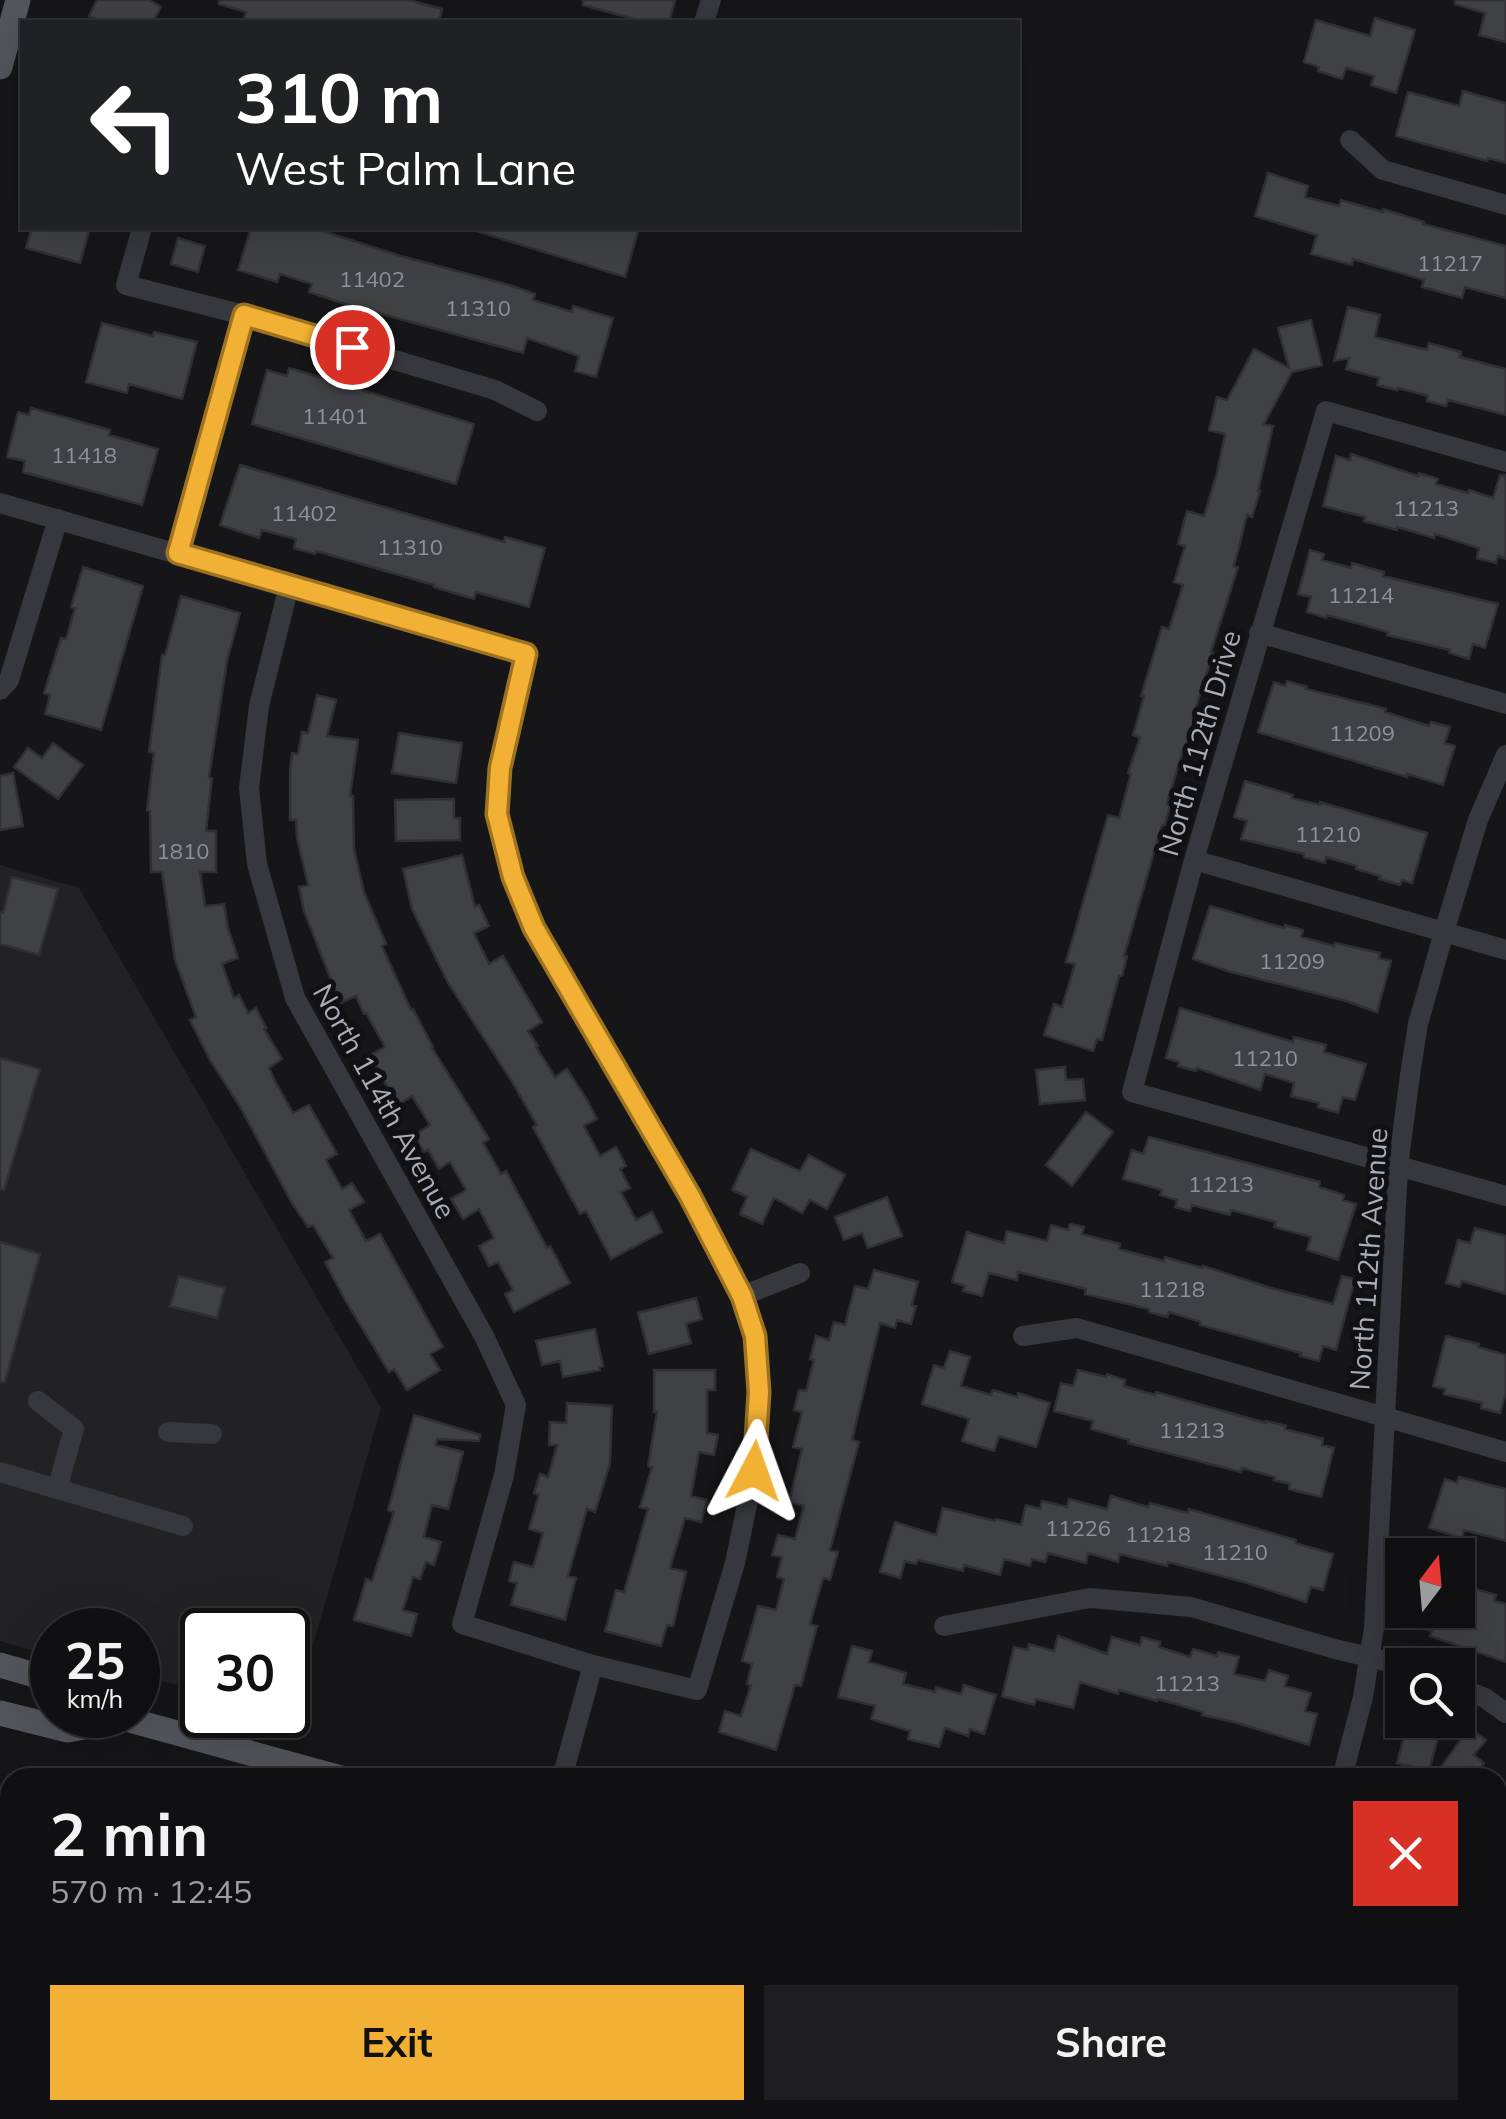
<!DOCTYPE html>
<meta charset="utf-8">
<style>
:root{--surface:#101012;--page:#1e1e20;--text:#f1f3f6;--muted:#9c9d9f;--line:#303032;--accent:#f2b134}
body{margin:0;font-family:Mulish,sans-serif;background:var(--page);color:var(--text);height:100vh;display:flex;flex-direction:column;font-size:38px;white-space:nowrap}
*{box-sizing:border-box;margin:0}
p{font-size:32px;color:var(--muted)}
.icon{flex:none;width:55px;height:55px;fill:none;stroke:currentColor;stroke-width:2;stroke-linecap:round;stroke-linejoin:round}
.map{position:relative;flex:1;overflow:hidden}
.panel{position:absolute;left:0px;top:1768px;width:1508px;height:352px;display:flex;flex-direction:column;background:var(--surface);border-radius:30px 30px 0 0;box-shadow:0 10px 40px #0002,0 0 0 2px var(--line)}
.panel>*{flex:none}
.top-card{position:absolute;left:20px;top:20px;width:1000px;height:210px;border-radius:0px;box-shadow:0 10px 40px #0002,0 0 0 2px var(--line);background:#202124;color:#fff;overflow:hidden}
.needle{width:65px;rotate:16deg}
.tools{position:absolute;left:1385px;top:1538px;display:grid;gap:20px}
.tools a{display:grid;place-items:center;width:90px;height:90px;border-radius:0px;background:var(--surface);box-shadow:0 10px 40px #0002,0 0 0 2px var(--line);font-size:50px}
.speed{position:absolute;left:30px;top:1608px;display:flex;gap:20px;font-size:50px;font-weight:700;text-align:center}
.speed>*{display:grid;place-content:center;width:130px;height:130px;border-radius:50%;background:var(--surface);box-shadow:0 10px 40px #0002,0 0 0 2px var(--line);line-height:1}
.speed small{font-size:25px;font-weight:400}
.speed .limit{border:5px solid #111;border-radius:15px;background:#fff;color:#111}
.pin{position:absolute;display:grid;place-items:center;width:85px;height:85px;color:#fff;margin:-42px;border:5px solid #fff;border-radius:50%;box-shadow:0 2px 10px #0007}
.me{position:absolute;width:110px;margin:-55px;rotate:4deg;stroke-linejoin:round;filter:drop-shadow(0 0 8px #0008)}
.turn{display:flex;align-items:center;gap:35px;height:210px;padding:0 50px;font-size:45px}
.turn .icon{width:130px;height:130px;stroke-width:2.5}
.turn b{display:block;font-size:70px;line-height:85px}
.round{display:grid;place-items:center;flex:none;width:105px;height:105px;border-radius:0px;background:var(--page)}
.headline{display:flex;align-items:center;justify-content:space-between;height:170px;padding:0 50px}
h1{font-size:60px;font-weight:700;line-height:75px}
.button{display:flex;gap:20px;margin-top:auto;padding:20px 50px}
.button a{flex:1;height:115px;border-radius:0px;background:var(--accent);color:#111;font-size:40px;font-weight:700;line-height:115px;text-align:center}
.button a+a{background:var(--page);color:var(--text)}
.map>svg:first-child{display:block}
</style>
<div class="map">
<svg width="1506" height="2119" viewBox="0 0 1506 2119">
<rect width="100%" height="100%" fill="#161618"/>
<path fill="#222225" d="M0,865L79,888L381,1408L291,1722L275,1715H288V1630H202V1690L138,1676V1630H52V1656L0,1641Z"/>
<path fill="#404145" stroke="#303034" stroke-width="2.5" d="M97,0H149L161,7L153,22H102L89,16Z
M219,0H408L442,9L439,22H257L244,18L246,12L219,4Z
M583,0H675L669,22H645L583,5Z
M1455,0H1506V42L1479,35L1485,13L1455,4Z
M1375,18L1415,30L1396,93L1371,85L1374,76L1346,68L1342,79L1318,71L1319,67L1304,62L1316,20L1370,36Z
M1463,91L1506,103V163L1488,158L1487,161L1396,136L1408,92L1459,106Z
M1268,173L1308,186L1305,197L1339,206L1341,200L1383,212V209L1424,222L1423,224L1506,246V298L1465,287L1462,298L1422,287L1424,280L1353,259L1352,265L1311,254L1317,235L1255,216Z
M32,228H90L80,263L26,248Z
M251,228H313L401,256L509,285L535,294L533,300L572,312L573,306L613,318L596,377L575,371L579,356L527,338L523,353L342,303L309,292L312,284L280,274L277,282L238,270Z
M477,228H639L625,277L476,231Z
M178,238L205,246L198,272L171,264Z
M1348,307L1380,315L1375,337L1427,350L1429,343L1461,352L1460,357L1506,369V415L1448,400L1446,406L1427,401L1428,396L1398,388L1397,390L1377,385L1379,378L1346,369L1349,358L1334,361Z
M1311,320L1322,365L1292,372L1264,424L1273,426L1258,491H1260L1252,517L1247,515L1234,566L1238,567L1211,652L1213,653L1193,717L1195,718L1185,751L1183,750L1167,804L1170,805L1165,825H1162L1124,956H1127L1122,976H1119L1102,1040L1097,1039L1093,1051L1044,1035L1054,1004L1062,1007L1075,964L1066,962L1108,815L1119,818L1131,774L1128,773L1140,738L1133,735L1144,696H1141L1162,627L1169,629L1183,585L1174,582L1185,546L1178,544L1187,511L1204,516L1217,473L1225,434L1209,430L1217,397L1227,400L1254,349L1289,368L1278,328Z
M102,323L153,336L154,332L197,342L182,399L129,384L127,393L86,382Z
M289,368L474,424L456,484L252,424L267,370L287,376Z
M31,408L110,430L109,435L158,449L142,505L23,472L25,461L7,457L18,412L29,415Z
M1351,454L1418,476L1419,473L1438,479L1436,484L1468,493L1469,490L1493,498L1500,475H1506V559L1498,556L1496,563L1477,558L1479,548L1435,534L1434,538L1397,527V530L1364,521L1365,517L1323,506L1336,456L1350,460Z
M240,465L504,542L505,537L545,548L529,607L476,592L474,599L434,587V585L316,551L315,554L294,548L296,539L262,530L259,538L220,525Z
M1310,550L1324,554L1322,560L1351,568L1352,563L1384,572L1383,576L1498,604L1485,648L1473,644L1469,659L1449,653L1450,650L1387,635L1388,632L1327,615L1326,618L1307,612L1311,597L1298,594Z
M83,567L143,586L101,730L45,714L50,695L44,693L61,638L66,639L75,608L71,607Z
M181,596L240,613L227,661L209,777L212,778L206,831H216V872H200L205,906L224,904L228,928L238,958L222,964L234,998L239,995L248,1013L256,1008L266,1028L264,1029L282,1059L269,1068L276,1083L293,1113L309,1105L337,1154L326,1160L342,1189L352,1183L364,1202L349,1210L366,1241L380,1234L443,1347L430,1354L440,1370L407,1390L394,1369L389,1372L345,1300L325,1262L333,1258L313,1225L308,1227L292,1203L239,1105L210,1060L190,1020L196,1017L175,960L162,872H151L150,811L147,810L154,753L149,752L162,655H165Z
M1287,681L1307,687L1306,689L1386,709L1385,712L1429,726L1431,722L1450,727L1445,743L1455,746L1443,785L1407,774V777L1258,732L1274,682L1285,686Z
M317,695L336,700L327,736L358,740L350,796H353L354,849L364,892L386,944L382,946L411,1010L413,1009L433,1047L432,1048L489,1139L483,1143L501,1174L506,1171L547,1248L550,1246L570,1283L514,1312L505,1294L513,1290L498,1262L489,1266L479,1246L494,1238L479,1209L463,1219L451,1199L466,1190L450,1162L439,1169L428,1150L424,1152L414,1135L430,1125L412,1096L398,1105L385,1083L370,1055L385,1047L366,1013L364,1014L356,996L340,1003L304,911L299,887L308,885L297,838L296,820H290V771L292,753L298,754L302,732L308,733Z
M399,733L462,743L456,783L392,773Z
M53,743L83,765L58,799L14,767L28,748L42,758Z
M13,773L23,826L0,830V776Z
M1245,781L1293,795L1292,798L1320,805V802L1427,833L1412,883L1402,880L1400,885L1379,879L1380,876L1356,869L1357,866L1326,857L1325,863L1304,857V854L1241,839L1247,821L1234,817Z
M454,799V818H460V840L396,841L395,800Z
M462,855L475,907L479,905L489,926L474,933L489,964L503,956L542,1022L528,1031L538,1046L536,1047L555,1077L567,1069L587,1100L597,1119L584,1126L600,1156L616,1147L626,1166L620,1169L630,1188L621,1192L636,1220L652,1212L662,1232L611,1259L586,1211L580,1214L533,1127L537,1125L511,1080L448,983L412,909L403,869Z
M12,877L58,889L39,955L0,944V912L3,913Z
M1210,906L1284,928L1285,925L1303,930L1301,937L1334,946L1335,943L1380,953L1379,958L1391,961L1377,1012L1346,1001L1231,972L1193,959Z
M1180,1008L1293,1042L1294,1037L1326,1045L1324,1052L1366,1064L1355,1100L1343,1097L1338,1113L1318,1107L1319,1103L1291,1096L1294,1083L1265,1074L1260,1090L1197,1068L1196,1071L1178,1066L1179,1062L1166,1058Z
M0,1058L40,1069L4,1190L0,1189Z
M1065,1067L1066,1080L1083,1079L1085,1100L1040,1104L1036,1070Z
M1086,1112L1113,1132L1072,1186L1046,1165Z
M1149,1137L1320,1182L1319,1187L1344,1195L1343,1200L1356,1204L1338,1260L1307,1250L1311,1237L1274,1227L1276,1222L1231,1210L1230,1215L1192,1205L1190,1211L1175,1207L1177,1200L1160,1195L1162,1190L1123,1179L1132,1150L1143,1154Z
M751,1149L800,1171L809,1155L845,1175L827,1209L810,1200L802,1213L774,1198L762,1224L740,1214L747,1197L732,1190Z
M887,1197L902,1236L868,1248L862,1233L844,1240L835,1217Z
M1070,1224L1084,1227L1082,1234L1120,1244L1119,1249L1164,1261L1165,1257L1202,1268L1203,1266L1271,1288L1333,1304L1342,1276L1355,1279L1336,1350L1323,1346L1319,1361L1300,1356L1301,1353L1200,1325L1201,1322L1169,1312L1167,1317L1149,1312V1309L1085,1294L1086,1289L1018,1272L1017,1280L989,1273L982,1296L963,1291L965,1286L952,1282L967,1232L1004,1243L1007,1231L1047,1241L1051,1225L1068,1230Z
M1475,1228L1506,1236V1294L1462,1281L1460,1287L1446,1283L1458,1240L1470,1243Z
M0,1242L40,1254L5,1382H0Z
M874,1270L918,1282L912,1305L916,1306L911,1324L897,1320L895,1328L880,1323L852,1440L859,1442L830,1550L838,1552L830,1580L823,1578L810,1624L817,1626L801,1686L795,1685L776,1750L719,1732L725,1711L741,1716L751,1685L747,1684L752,1664L742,1661L758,1606L776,1610L784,1579L777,1577L782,1557L772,1555L778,1535L795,1539L804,1506L789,1502L802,1449L793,1447L802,1412L794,1410L799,1390L806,1391L814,1360L810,1359L816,1336L829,1340L834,1322L845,1325L855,1286L868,1289Z
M179,1276L225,1288L217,1318L170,1306Z
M696,1298L702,1319L686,1324L691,1343L649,1354L638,1313Z
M595,1329L603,1366L599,1367L600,1370L563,1377L560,1361L542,1365L536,1341Z
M1446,1336L1479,1344L1478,1347L1506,1355V1392L1500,1413L1481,1408L1482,1403L1444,1394L1445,1389L1433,1386Z
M950,1351L970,1357L961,1386L991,1395L993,1390L1017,1397L1018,1393L1050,1403L1036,1447L999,1436L994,1451L962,1441L969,1419L922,1404L934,1365L944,1368Z
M654,1370H715V1390H707V1433L718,1435L714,1455L699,1452L691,1496L707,1500L701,1522L685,1518L670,1568L686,1572L673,1626L667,1625L661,1646L605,1631L616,1590L624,1592L648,1509L640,1507L652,1467L648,1466L657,1412H654Z
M1078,1370L1106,1377L1107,1374L1125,1380L1124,1386L1155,1395L1156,1392L1266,1423V1421L1286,1426L1285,1429L1323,1439L1322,1445L1334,1448L1321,1497L1289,1489L1290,1484L1274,1480L1275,1477L1242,1468L1241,1472L1128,1443L1129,1440L1091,1429L1093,1421L1054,1411L1061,1383L1073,1386Z
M567,1403L612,1406L610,1463L595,1512L587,1509L568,1576L576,1578L565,1620L511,1605L517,1583L509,1581L514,1562L533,1567L543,1533L529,1529L539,1495L534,1493L540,1474L548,1477L557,1445H549L550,1422L566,1423Z
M414,1415L480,1435L479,1441L437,1439L436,1445L463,1452L448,1509L432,1505L424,1537L441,1542L434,1565L426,1562L420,1579L413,1577L403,1610L417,1614L411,1636L354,1620L366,1579L372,1581L394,1512L388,1510Z
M1459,1477L1506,1489V1541L1464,1530L1462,1538L1429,1528L1445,1479L1457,1483Z
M1111,1496L1148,1507L1150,1503L1188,1513L1189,1509L1296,1540L1295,1543L1333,1554L1323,1590L1311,1587L1306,1602L1244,1582L1168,1562L1167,1566L1120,1554L1118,1562L1088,1553L1086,1563L1048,1553L1045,1562L1032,1559L1030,1566L1004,1559L1000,1575L964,1565L963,1571L918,1560L916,1564L905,1561L900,1578L880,1572L895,1522L936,1535L943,1508L995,1521L996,1519L1021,1525L1026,1505L1040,1509L1042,1501L1067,1507L1069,1499L1107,1509Z
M1458,1584L1496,1595L1494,1601L1506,1604V1662L1430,1636L1432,1631L1417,1626L1422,1610H1458Z
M1058,1636L1107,1654L1112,1637L1140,1645L1142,1637L1160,1642L1159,1647L1190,1657L1193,1649L1217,1656L1218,1652L1239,1657L1234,1674L1265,1681L1269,1670L1288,1676L1285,1686L1311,1693L1305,1711L1317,1714L1309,1745L1234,1722L1202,1715L1203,1712L1158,1699L1157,1701L1119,1690L1118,1694L1080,1682L1073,1708L1036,1699L1034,1705L1002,1696L1014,1647L1028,1650L1029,1644L1054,1651Z
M852,1646L872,1651L869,1662L906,1673L903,1684L935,1692L936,1687L961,1694L964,1685L996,1695L984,1734L970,1729L968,1736L945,1728L939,1747L908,1739L910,1731L871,1719L875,1706L838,1697Z
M1422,1720H1443L1429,1771L1397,1763L1407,1725L1420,1728Z
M1469,1728L1486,1740L1474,1755L1484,1763L1474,1778H1450L1439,1770Z"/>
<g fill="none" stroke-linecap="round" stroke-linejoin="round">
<path stroke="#37383d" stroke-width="20" d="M704,22L711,0
M1350,140L1383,170L1506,205
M142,228L126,285L244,315L495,390L537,411
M1506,462L1326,411L1194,860L1132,1092L1506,1196
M0,503L526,654L501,768L497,814L513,877L534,929L690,1196L742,1296L755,1336L759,1392L754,1471L735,1563L697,1690L593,1665L462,1624L504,1475L516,1405L485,1338L295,998L257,864L249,788L259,706L289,586
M178,553L244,315
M1259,633L1506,704
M0,690L9,680L58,519
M1194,860L1506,950
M742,1296L800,1273
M1023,1336L1077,1328L1506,1452
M38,1401L74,1429L57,1489
M168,1432L212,1434
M0,1472L183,1526
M944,1626L1090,1598L1191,1607L1335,1649L1402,1665
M1458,1687L1485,1698L1506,1713
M562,1778L593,1665
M1342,1778L1363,1697L1374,1628L1398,1167L1410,1075L1418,1024L1444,932L1478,820L1506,755
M825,2119L827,2110
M1268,2119L1270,2110"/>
<path stroke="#53555c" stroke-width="25" d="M0,67L18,0
M0,1665L52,1680
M0,1713L68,1730L126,1719
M120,1715L126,1719L341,1778
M1498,2079L1506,2081"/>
</g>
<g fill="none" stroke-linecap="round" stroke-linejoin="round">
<g stroke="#9d7322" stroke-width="25">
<path id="route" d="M352,347L244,315L178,553L526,654L500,768L497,814L513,877L534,928L690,1196L742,1296L755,1336L759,1392L754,1471"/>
</g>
<use href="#route" stroke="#f2b134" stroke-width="18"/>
</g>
<g text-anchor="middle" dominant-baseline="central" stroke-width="10" stroke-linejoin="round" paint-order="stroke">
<g font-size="22" fill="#8e929b">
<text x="1450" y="263">11217</text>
<text x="372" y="279">11402</text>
<text x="478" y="308">11310</text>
<text x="335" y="416">11401</text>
<text x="84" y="455">11418</text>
<text x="1426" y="508">11213</text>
<text x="304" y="513">11402</text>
<text x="410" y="547">11310</text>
<text x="1361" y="595">11214</text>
<text x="1362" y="733">11209</text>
<text x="1328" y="834">11210</text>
<text x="183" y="851">1810</text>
<text x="1292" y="961">11209</text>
<text x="1265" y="1058">11210</text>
<text x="1221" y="1184">11213</text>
<text x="1172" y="1289">11218</text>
<text x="1192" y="1430">11213</text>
<text x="1078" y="1528">11226</text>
<text x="1158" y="1534">11218</text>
<text x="1235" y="1552">11210</text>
<text x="1187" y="1683">11213</text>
</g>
<g font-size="28" fill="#a8adb8" stroke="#111113">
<text transform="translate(1199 743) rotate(-74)">North 112th Drive</text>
<text transform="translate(385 1101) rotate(61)">North 114th Avenue</text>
<text transform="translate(1368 1259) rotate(-86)">North 112th Avenue</text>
</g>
</g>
</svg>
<div class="tools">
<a><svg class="needle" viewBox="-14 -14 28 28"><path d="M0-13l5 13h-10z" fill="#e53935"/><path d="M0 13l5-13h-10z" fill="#9c9d9f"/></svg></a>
<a><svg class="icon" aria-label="search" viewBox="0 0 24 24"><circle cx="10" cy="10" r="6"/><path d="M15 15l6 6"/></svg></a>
</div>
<div class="speed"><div>25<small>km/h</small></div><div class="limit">30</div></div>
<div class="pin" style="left:352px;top:347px;background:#d93025"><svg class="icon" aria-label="arrive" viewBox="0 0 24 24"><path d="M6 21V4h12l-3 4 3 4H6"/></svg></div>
<svg class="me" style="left:754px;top:1471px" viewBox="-20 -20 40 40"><path d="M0-17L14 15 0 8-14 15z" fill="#f2b134" stroke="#fff" stroke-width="4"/></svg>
<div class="top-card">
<div class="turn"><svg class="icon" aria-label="left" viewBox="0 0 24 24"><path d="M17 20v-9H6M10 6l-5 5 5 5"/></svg><div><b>310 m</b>West Palm Lane</div></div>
</div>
<section class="panel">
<div class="headline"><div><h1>2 min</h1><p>570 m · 12:45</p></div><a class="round" style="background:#d93025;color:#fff"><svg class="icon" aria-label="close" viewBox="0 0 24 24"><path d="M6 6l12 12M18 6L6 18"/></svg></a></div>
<div class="button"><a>Exit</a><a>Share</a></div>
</section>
</div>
